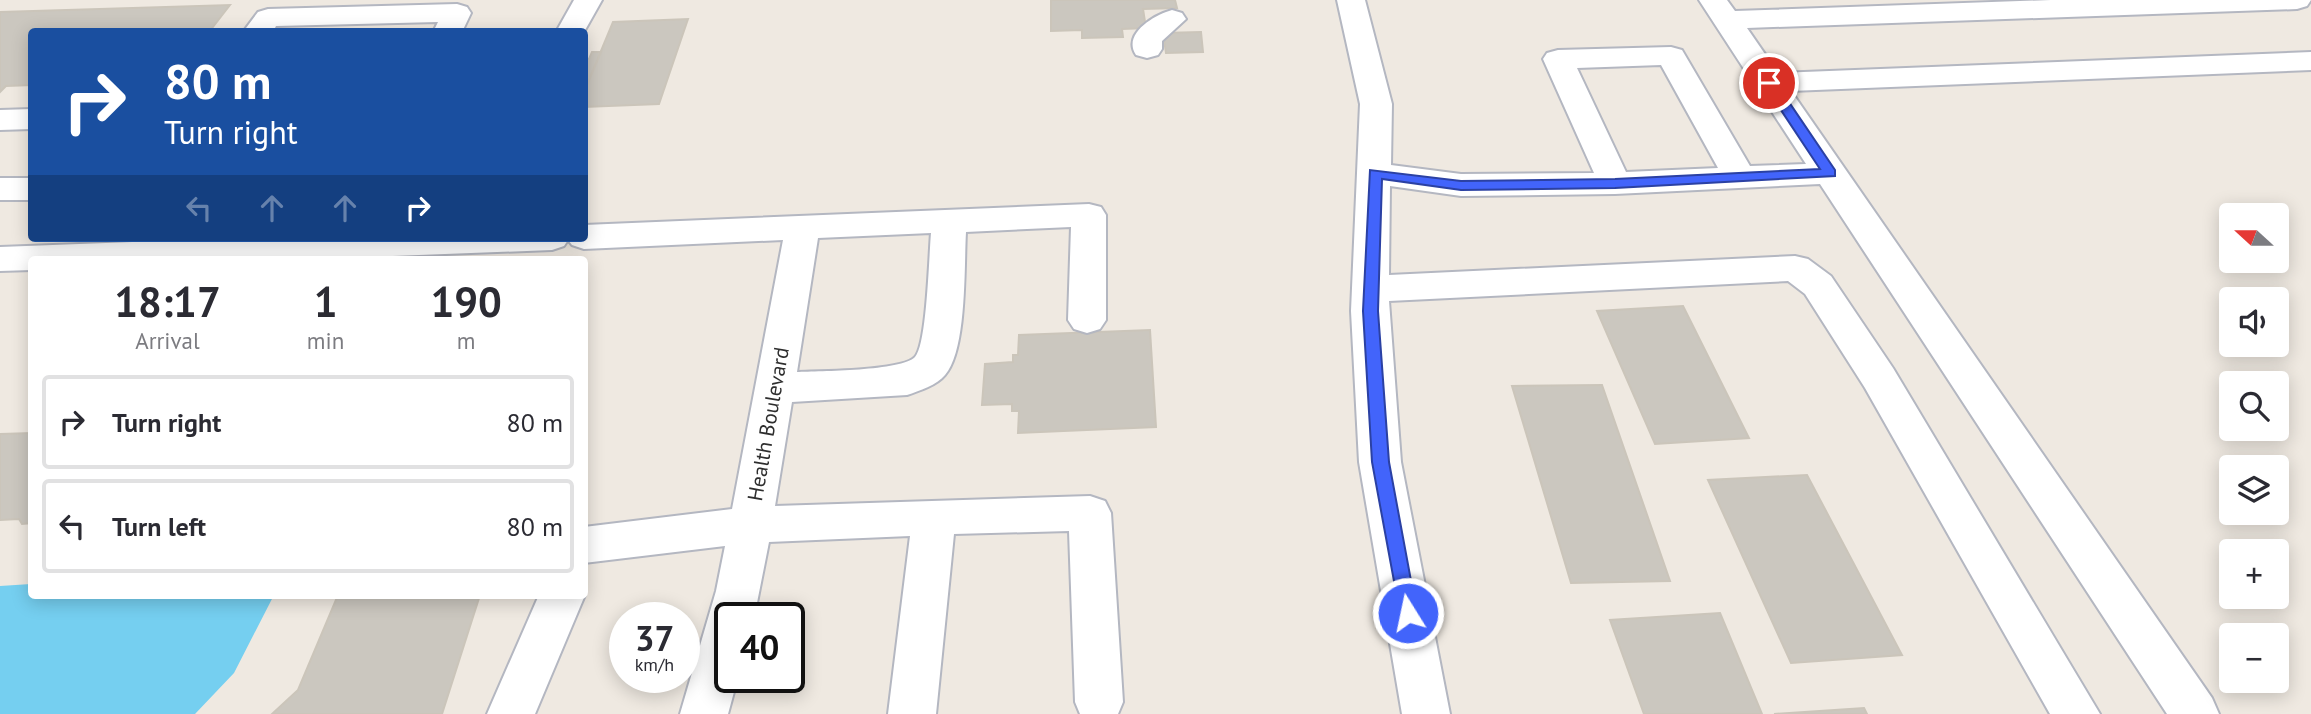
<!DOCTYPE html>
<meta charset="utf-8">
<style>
:root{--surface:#fff;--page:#f7f7f7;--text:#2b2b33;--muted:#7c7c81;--line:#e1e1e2}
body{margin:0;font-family:"PT Sans",sans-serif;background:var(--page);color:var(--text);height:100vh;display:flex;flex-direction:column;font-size:26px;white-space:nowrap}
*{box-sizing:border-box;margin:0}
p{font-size:23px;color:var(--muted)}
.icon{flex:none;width:38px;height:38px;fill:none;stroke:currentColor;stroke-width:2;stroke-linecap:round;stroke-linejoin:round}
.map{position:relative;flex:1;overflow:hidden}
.side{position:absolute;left:28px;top:256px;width:560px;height:343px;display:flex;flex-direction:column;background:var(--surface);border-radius:7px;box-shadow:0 4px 18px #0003}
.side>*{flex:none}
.hud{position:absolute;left:28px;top:28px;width:560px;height:214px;border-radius:7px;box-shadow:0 4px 18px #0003;background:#1a4fa0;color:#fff;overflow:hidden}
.needle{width:46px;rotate:291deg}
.tools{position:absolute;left:2219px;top:203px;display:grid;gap:14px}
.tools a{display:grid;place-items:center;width:70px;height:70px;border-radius:7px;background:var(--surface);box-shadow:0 4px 18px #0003;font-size:35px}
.speed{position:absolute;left:609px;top:602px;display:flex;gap:14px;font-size:35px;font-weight:700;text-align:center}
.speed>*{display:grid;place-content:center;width:91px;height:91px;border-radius:50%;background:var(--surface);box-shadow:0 4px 18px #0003;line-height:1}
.speed small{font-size:18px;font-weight:400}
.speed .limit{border:4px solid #111;border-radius:10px;background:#fff;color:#111}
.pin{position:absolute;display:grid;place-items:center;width:60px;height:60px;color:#fff;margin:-30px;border:4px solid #fff;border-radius:50%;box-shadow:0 2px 7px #0007}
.me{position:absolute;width:77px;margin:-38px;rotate:350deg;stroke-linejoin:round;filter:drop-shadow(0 0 5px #0008)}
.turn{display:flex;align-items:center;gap:24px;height:147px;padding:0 21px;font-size:32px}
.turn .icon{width:91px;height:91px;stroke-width:2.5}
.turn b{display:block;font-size:49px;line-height:60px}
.lanes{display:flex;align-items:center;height:66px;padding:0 21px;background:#0003;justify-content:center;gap:35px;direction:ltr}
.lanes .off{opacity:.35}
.eta{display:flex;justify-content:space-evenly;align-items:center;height:119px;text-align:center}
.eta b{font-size:42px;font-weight:800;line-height:49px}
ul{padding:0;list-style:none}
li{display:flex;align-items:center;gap:21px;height:94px;margin:0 14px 10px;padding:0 7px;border:4px solid var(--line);border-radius:7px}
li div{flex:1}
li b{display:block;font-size:26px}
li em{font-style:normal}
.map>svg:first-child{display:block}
</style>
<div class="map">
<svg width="2311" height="714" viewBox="0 0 2311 714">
<rect width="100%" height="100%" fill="#efe9e1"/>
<path fill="#75cff0" d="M31,584L32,595H274L234,673L195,714H0V586Z"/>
<path fill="#cbc7bf" stroke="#cbc5ba" stroke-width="2" d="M1051,0H1175L1177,8L1143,9L1146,28L1122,29L1123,37L1082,38V30L1051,31Z
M230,5L209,32H32V85L6,86L0,92V12Z
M688,19L659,104L584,107V92L613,22Z
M1201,32L1203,52L1166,53L1163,33Z
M592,52H601L584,92V59H589Z
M1683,306L1749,438L1655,444L1597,311Z
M1150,330L1156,427L1018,433L1019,411H1012V404L982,405L985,364L1013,362V355H1018L1019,335Z
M1602,385L1670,581L1571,583L1512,386Z
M32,433V523L22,524L19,519L0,520V434Z
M1807,475L1902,655L1791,663L1708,480Z
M338,595H480L442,714H272L298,690Z
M1720,613L1762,714H1644L1610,620Z
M1864,708L1867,714H1774Z"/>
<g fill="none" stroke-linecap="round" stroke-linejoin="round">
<g stroke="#b4b7c1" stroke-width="4">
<path id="minor" d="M574,0H602L584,32H556Z
M1337,0H1365L1392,104L1391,165L1461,174L1594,173L1543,59L1547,53L1558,50L1671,47L1682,50L1750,166L1806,164L1699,0H1727L1735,11L2051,0H2311L2307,6L2297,9L1747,28L1778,73L2311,52V70L1791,91L2212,698L2219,714H2167L1820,184L1615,194L1461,196L1390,186L1389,275L1795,256L1808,259L1831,276L1893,368L2100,714H2050L1865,388L1805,294L1788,281L1389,301L1401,462L1450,714H1402L1359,462L1351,311L1360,104ZM1661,65L1718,168L1626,172L1577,68Z
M457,4L467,7L471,13L462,32H433L438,22L276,26L273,32H243L258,12L268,9Z
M1172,10L1182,13L1186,19L1162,41V49L1158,55L1147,58L1136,55C1122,34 1154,15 1172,10Z
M32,109V129L0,130V110Z
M0,178H32V200H0Z
M1089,204L1101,207L1106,215V320L1100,329L1087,333L1074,329L1068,320L1071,227L966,232C964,266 967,350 945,375C937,385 919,391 907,395L792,402L775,506L1090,496L1105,501L1111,513L1123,702L1118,714H1080L1075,702L1069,531L954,534L936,714H888L910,536L769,542L754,618H730V677H738L728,714H680L716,591L725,546L584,563V527L732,509L783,240L584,249L572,245L568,240L564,246L552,250L313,259H32V270L0,271V247L238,238H584V225ZM931,233C929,255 927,344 915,357C902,371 819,371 797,372L818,238Z
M539,595H585L535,714H487Z"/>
</g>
<use href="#minor" fill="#fff" fill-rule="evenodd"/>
</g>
<path fill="#4264fb" stroke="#2b41a3" stroke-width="2" d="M1769,79L1774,80L1835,170V176L1615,188L1461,190L1382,179L1378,311L1389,462L1417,613L1414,619L1408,621L1401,619L1372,462L1363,311L1370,170L1461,181L1615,179L1820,169L1763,83Z"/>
<g text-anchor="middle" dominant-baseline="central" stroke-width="5" stroke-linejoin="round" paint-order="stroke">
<g font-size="21" fill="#2e2e2e" stroke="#fff">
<text transform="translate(768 424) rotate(-80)">Health Boulevard</text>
</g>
</g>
</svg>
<div class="tools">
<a><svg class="needle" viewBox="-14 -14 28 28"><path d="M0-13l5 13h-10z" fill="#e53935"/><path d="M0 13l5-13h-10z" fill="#7c7c81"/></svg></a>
<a><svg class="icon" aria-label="sound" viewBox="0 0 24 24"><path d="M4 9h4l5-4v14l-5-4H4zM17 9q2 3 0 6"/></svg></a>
<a><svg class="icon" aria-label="search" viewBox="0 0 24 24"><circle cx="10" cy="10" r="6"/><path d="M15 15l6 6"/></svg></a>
<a><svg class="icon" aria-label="layers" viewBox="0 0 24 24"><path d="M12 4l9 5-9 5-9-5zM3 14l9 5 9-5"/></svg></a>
<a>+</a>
<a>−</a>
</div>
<div class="speed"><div>37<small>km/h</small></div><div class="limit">40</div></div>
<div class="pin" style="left:1769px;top:83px;background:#d93025"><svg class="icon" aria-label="arrive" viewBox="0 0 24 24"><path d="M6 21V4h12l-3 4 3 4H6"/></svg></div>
<svg class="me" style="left:1408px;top:613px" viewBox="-20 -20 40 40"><circle r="17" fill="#4264fb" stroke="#fff" stroke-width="3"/><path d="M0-11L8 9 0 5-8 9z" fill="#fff"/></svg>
<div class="hud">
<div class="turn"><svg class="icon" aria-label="right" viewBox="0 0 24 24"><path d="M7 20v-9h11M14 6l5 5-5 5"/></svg><div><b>80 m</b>Turn right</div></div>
<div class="lanes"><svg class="icon off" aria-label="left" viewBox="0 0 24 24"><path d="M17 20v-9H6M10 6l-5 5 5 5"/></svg><svg class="icon off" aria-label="ahead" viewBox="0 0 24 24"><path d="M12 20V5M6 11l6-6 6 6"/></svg><svg class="icon off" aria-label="ahead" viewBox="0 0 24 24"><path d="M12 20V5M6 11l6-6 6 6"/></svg><svg class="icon" aria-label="right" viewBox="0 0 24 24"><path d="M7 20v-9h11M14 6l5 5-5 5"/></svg></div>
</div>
<section class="side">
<div class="eta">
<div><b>18:17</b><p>Arrival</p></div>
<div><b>1</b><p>min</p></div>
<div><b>190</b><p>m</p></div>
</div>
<ul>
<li><svg class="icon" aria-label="right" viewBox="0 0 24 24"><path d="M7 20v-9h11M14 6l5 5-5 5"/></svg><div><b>Turn right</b></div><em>80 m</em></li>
<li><svg class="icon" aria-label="left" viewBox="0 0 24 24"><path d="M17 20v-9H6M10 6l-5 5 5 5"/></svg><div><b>Turn left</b></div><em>80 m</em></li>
</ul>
</section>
</div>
